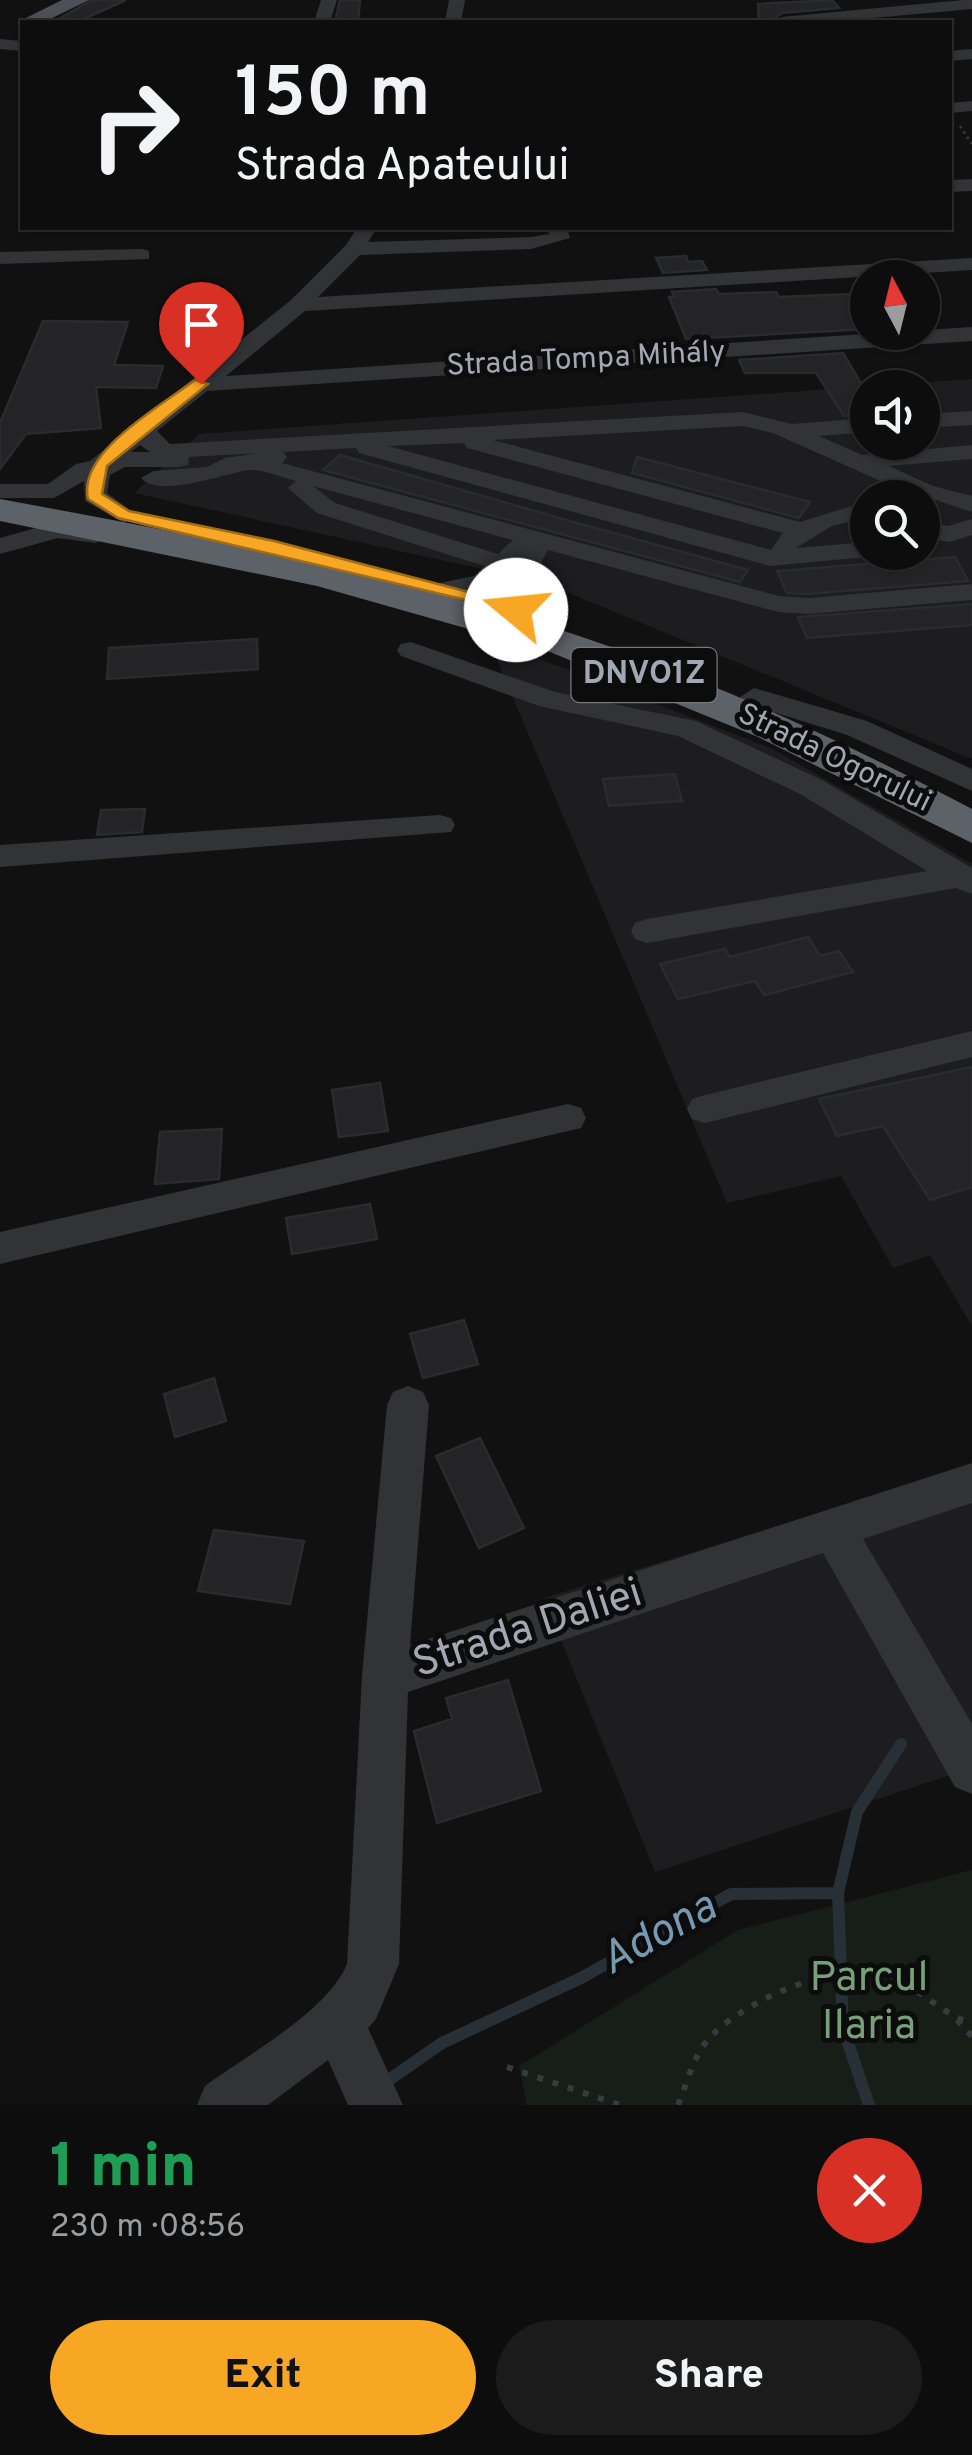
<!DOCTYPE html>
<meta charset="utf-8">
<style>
:root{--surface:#0d0d0e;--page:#1b1b1c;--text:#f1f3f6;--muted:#9a9c9e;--line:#2d2d2e;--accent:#f7a724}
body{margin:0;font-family:Overpass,sans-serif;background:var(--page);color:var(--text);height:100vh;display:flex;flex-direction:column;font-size:38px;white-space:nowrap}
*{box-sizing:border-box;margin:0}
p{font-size:32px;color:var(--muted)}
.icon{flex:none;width:55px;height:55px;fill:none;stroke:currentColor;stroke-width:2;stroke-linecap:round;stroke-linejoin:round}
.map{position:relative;height:2105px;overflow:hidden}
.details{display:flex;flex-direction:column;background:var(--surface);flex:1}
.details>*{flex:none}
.banner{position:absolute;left:20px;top:20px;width:932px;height:210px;border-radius:0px;box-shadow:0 2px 8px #0004,0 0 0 2px var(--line);background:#0d0d0e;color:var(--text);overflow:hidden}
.needle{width:65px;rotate:353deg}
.buttons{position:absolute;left:850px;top:260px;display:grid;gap:20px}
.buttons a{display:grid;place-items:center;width:90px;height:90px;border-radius:50%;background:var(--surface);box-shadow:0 2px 8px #0004,0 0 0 2px var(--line);font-size:50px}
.pin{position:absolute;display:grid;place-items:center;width:85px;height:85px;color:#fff;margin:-102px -42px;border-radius:50% 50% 50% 0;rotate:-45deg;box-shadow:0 0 10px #0007}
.pin .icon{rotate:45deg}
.me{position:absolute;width:110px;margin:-55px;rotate:287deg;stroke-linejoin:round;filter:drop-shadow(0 0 8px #0008)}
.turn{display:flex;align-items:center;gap:35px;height:210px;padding:0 50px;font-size:45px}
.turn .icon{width:130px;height:130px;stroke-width:2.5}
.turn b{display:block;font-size:70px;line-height:85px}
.round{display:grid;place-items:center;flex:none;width:105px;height:105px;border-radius:52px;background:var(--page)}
.overview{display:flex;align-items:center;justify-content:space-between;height:170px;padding:0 50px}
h1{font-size:60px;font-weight:800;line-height:75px;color:#1e9e55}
.primary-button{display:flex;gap:20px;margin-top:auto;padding:20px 50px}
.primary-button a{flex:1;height:115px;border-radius:60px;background:var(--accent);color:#111;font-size:40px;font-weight:800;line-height:115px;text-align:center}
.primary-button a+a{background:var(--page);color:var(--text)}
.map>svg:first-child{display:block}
</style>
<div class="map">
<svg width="972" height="2105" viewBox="0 0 972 2105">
<rect width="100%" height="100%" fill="#111112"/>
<path fill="#1d1d1f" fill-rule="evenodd" d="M972,379V759L542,582L134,493L199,434ZM868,388H922V442H868ZM868,498H922V552H868Z
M488,639L773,749L972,864V1326L930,1255L893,1268L841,1176L727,1203Z
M972,1466V1768L655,1872L544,1598Z"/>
<path fill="#171d17" d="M972,1870V2105H527L519,2066L738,1930Z"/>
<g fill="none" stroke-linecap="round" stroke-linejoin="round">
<path stroke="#273036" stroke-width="12" d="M838,1893L843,2028L869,2105
M383,2084L442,2043L581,1978L731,1894L838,1893L857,1812L901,1744"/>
</g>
<path fill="#242426" stroke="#2a2b2e" stroke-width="2.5" d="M92,0H126L77,22L55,21Z
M340,0H360L358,22H335Z
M832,0L839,8L782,13L771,22H759L758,4Z
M686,256L688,262L702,261L707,270L663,273L656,258Z
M716,289L719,294L776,292L779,297L852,294L867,329L686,339L669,297H674L672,292Z
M180,302H212L204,337L169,336Z
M43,321L128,322L114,365L163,366L156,388L96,387L101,428L26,434L0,469V423Z
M843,353L868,395V414L844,416L816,373H745L739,360Z
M340,455L570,521L748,570L740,582L323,470Z
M637,457L810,502L799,518L632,473Z
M955,557L968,581L808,594L787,593L777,571Z
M972,604V625L807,638L798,617Z
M257,639L258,669L107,679L109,648Z
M675,774L682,801L609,806L603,779Z
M145,809L142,832L97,835L101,810Z
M808,937L820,956L839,951L853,972L764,995L755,981L678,999L660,964L725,949L730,957Z
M972,1067V1187L930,1200L883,1126L837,1136L819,1099Z
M380,1083L388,1131L339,1137L332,1090Z
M222,1129L219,1179L155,1184L160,1132Z
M370,1204L377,1239L292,1254L286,1218Z
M464,1320L478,1364L423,1378L410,1334Z
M214,1378L226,1421L175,1437L164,1394Z
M480,1438L524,1528L479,1548L436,1456Z
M214,1530L304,1541L290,1604L198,1591Z
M508,1680L541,1791L437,1823L414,1731L452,1719L446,1698Z"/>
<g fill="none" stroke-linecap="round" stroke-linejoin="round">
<path stroke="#373a3e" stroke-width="2.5" stroke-dasharray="2.5 4" stroke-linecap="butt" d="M960,126L972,144"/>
<path stroke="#373a3e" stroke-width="6" stroke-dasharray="6 10" stroke-linecap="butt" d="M957,2020L972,2036
M507,2067L620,2105
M678,2105C687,2084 692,2059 707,2041C738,2003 835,1960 884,1975C916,1984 940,2013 972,2024"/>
<path fill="#323337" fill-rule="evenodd" d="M321,0H337L330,22H314Z
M449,0H465L461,22H445Z
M963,0H972V9L829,22H774L782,17Z
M0,39L22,41V51L0,49Z
M972,49V59L950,61V51Z
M972,101V111L950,113V103Z
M972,179V191L950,192V180Z
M357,228H377L368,242L531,237L549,234L547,228H567L570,238L531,249L360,255L318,297L972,258V270L305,311L226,376L972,327V341L207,391L157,431L170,444L743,412L792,424L868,418V432L819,436L862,455L972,445V459L889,466L933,486L972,496V512L936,500L922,503V498H898L905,492L773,433L743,426L493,440L800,522L868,501V517L832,526L796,548L868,542V552H879L877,556L770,566L359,453L356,448L283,452L287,457L282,463L779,596L808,598L972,584V600L808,614L778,612L548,550L525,592L530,610L516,618L502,610L499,592L510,571C492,588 466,601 440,595L436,589L440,583L474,576L484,566L317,513L288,488L296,481C282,478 263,469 249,470C224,473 160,499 141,478L153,471L207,467L225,458L259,453L189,457L188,465L179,467H125L110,475L107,493L137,515L124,523L85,501L84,481L54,498H0V484H48L76,464L90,461L291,300L346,245ZM464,443L467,448L783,533L771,550L388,446ZM140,445L150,452H131ZM313,486L513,540L498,554L335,503Z
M142,249L149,251V259L0,264V252Z
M972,411V425L922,428V414Z
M972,519V535L949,542L922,537V521L948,526Z
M57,522L96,527L109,535L96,543L58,538L0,554V538Z
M411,642L555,692L696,721L822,780L972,868V894L956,888L647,943L635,939L631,931L635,923L647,919L927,871L800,794L678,736L539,706L401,656L397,650L401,644Z
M754,688L867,721L972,769V791L847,735L744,703L740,697Z
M440,815L451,818L455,825L451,832L0,867V845Z
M972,1031V1057L705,1123L692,1119L687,1109L692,1099L705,1095Z
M568,1104L581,1108L586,1118L581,1128L0,1264V1232Z
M408,1386L423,1392L429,1405L410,1645L972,1463V1503L863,1539L972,1724V1794L955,1787L823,1553L408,1692L399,1964L376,2019L368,2028L403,2105H348L328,2060L268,2105H197L205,2086C247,2055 328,2011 347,1964L362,1676L387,1405L393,1392Z"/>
<path fill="#4d5056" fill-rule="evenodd" d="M62,0H89L44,22H22V27L18,22Z"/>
<path fill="#5d6168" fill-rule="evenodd" d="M0,499C169,530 339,563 504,612C667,660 822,730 972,809V843L758,737L550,652L317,586L0,521Z"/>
</g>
<path fill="#f7a724" stroke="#a16d17" stroke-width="2.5" d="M195,380L208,384L107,466L102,494L129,511L274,541L522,606V613L118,518L88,499C77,452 161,406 195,380Z"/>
<g text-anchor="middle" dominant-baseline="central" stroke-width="10" stroke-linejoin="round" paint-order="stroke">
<g font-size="30" fill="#a1a8b3" stroke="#0c0c0d">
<text transform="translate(586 360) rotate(-3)">Strada Tompa Mihály</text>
<text transform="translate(834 759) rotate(26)">Strada Ogorului</text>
</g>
<rect fill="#0c0c0d" stroke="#747981" stroke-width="2.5" x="571.5" y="648" width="145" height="54" rx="8"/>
<g font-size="32" font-weight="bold" fill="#a1a8b3">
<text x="644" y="675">DNVO1Z</text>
</g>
<g font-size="42" fill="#a1a8b3" stroke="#0c0c0d">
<text transform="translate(528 1630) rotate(-18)">Strada Daliei</text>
</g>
<g font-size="42" fill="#779f78" stroke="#0c0c0d">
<text x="869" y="1979">Parcul<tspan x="869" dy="48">Ilaria</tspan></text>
</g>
<g font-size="45" font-style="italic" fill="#7698b0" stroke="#0c0c0d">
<text transform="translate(659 1935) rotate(-29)">Adona</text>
</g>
</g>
</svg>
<div class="buttons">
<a><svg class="needle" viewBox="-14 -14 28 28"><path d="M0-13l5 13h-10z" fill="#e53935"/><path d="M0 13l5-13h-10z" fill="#9a9c9e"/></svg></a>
<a><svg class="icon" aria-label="sound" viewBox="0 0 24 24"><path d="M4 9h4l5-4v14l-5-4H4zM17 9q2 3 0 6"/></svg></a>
<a><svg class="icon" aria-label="search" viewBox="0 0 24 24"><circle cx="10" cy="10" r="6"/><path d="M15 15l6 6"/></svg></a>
</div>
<div class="pin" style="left:201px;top:384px;background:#d93025"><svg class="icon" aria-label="arrive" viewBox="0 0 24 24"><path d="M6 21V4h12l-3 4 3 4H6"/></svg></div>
<svg class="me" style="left:516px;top:610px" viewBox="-20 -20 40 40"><circle r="19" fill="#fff"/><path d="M0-13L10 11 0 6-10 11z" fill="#f7a724"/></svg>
<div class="banner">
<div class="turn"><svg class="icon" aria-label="right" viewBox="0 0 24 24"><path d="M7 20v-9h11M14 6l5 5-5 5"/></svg><div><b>150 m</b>Strada Apateului</div></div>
</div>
</div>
<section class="details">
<div class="overview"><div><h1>1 min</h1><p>230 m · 08:56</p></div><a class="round" style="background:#d93025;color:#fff"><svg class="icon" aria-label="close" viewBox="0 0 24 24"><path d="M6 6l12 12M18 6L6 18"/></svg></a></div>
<div class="primary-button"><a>Exit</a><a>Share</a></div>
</section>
